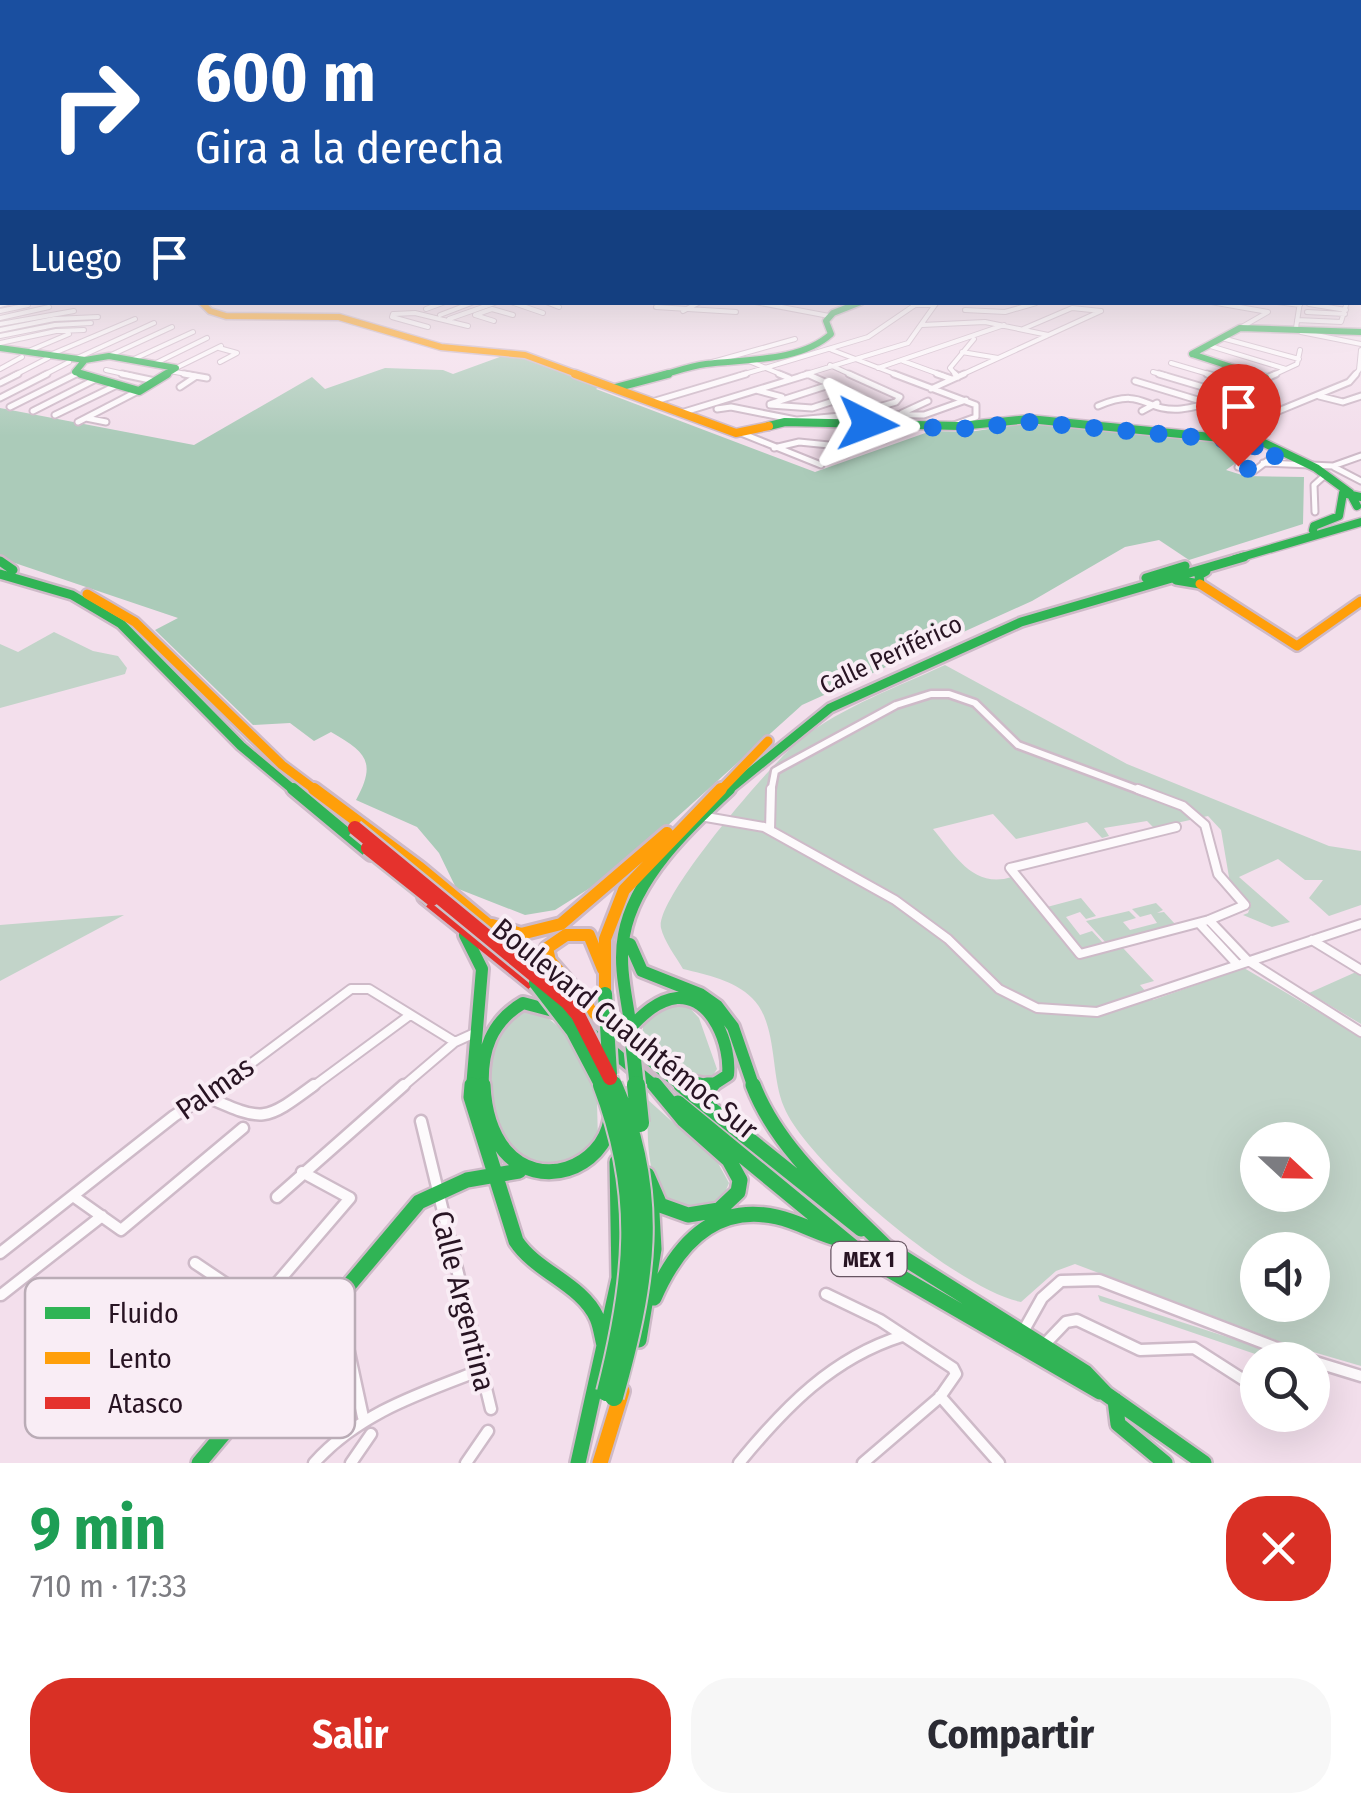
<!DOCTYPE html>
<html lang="es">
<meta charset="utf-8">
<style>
:root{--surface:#fff;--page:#f7f7f7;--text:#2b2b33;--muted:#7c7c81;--accent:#d93025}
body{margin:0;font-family:"Fira Sans Condensed",sans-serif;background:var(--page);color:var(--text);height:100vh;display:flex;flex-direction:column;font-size:38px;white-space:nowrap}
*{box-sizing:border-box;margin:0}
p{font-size:32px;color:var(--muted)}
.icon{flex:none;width:55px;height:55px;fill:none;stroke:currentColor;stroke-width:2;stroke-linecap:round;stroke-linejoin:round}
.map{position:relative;height:1463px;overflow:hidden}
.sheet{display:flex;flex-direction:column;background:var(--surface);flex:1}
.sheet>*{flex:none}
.guide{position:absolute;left:0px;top:0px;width:1362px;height:305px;box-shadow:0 10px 40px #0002;background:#1a4fa0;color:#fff;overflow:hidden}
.needle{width:65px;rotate:112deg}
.controls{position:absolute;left:1240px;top:1122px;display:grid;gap:20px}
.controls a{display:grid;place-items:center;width:90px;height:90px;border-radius:50%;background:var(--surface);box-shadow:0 10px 40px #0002;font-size:50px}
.pin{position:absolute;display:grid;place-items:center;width:85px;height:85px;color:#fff;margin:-102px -42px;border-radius:50% 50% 50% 0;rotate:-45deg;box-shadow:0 0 10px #0007}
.pin .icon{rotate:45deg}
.me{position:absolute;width:110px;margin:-55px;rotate:93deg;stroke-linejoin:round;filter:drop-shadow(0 0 8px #0008)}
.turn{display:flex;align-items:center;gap:35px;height:210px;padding:0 30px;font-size:45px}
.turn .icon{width:130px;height:130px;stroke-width:2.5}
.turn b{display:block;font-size:70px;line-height:85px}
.then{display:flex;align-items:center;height:95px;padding:0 30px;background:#0003;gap:20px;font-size:38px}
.round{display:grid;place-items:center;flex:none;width:105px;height:105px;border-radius:40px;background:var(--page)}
.summary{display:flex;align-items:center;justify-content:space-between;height:170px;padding:0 30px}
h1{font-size:60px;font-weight:700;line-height:75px;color:#1e9e55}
.cta{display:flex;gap:20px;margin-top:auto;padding:20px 30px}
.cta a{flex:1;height:115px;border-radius:40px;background:var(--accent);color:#fff;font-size:40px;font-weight:700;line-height:115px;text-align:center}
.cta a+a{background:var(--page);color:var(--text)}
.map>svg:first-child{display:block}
</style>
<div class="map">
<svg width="1361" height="1463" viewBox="0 0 1361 1463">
<rect width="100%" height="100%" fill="#f3dfec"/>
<path fill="#c2d4c9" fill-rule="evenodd" d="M54,632L93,651L118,656L127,668L125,674L0,708V644L18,652Z
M945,665L1127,764L1329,846L1361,851V905L1329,916L1309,898L1323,880H1305L1278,859L1239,877L1290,922L1272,927L1243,915L1248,913L1251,904L1230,883L1221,830L1208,816L1154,828L1147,821L1104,828L1109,836L1102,838L1087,822L1016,839L993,814L933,829C955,855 973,889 1012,877L1077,959L1123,948L1154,981L1140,985L1153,1000L1244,968L1361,1037V1366L1286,1344L1075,1264L1056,1271L1021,1302C961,1291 807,1164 784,1107C770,1075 778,1023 752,998C734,980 707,975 683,969C676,957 664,941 661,928C654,899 775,759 801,739C844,706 897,687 945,665ZM1258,1140H1312V1195H1258ZM1258,1250H1312V1305H1258Z
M1081,898L1096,916L1086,919L1080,912L1066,917L1080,935L1092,931L1104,944L1081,950L1047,907Z
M1156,903L1163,910L1157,913L1164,912L1175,924L1106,943L1086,921L1129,911L1136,918L1123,922L1130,930L1157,923L1151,914L1140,917L1132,909Z
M124,915L0,981V925Z
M1356,972L1361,975V1024L1309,993Z
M663,1004L688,1006L699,1018L717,1069L710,1080L686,1078L644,1047C640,1024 644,1017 663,1004Z
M516,1008L541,1012L593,1056L596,1064L598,1141C576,1171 539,1166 509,1156L487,1095L492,1031Z
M647,1099L718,1163L729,1183L721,1202L688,1214C642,1194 649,1143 647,1099Z
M1098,1295L1298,1360H1273L1100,1301Z"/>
<path fill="#abcbb9" d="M511,353L601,385L596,389L815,472L931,431L969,432L1029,423L1223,443L1250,453L1226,470L1245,476L1304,477L1303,524L1189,560L1159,540L1125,547L1032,601L802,705L617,871L555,910L525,915L456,888L439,853L417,827L356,800C377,762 366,752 331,732L314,741L290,723L253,725L155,630L178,618L0,558V408L194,445L312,377L325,389L385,368L443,370L453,374Z"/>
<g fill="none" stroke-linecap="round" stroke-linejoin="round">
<g stroke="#cebac8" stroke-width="6">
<path id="street-far4" d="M511,302L543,313
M546,302L559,307
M755,302L829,316
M1211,302L1268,312L1240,328
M1277,302L1300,305
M1300,302L1296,328L1301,332L1361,344
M1309,304L1346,310
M0,305L11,302
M656,307L736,312
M426,309L445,302
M965,310L1005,312L1036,303
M0,311L28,305
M683,311L700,302
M1307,312L1345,314
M393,314L392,317L428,327
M394,314L415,313L468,326
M440,315L474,302
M475,315L492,309L513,315
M475,315L494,321
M0,318L49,307
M449,319L497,302
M1297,320L1341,322L1347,302
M0,324L74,311
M922,325L985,322L1048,335
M1023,329L1072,308L1101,311
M0,330L54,319L98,317
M0,336L55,325L91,323
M1222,338L1299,359
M0,343L56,331L84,330
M1207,345L1286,369
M219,348L237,353L220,362
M31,350L69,334
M832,350L900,376
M962,352L998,358
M52,354L135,319
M109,356L172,327
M75,359L154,323
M134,359L193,332
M749,361L785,376
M903,361L944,376
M709,363L795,339
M1171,363L1215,376
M154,364L207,338
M830,365L854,376
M176,368L221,346
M878,368L1004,325
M0,369L22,357
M106,370L133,376
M170,371L197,376
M1153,372L1167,376
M807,374L812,376
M13,376L48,358
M42,376L69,362
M72,376L76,374
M738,376L868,337L915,305H935
M800,376L908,343L937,302
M957,376L950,368L974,339
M959,376L1101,311
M1271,376L1297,364L1300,350
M1354,376L1359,370L1361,350"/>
</g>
<g stroke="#cebac8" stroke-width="9">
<path id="street-far3" d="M122,374L155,381
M184,374L207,378
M779,374L789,378
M807,374L865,400
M849,374L900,397L896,402L861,412
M894,374L976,405V417L954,425
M937,374L952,379
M955,374L958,377
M1159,374L1223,393
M1207,374L1241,384
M1135,381L1201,401
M0,383L18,374
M180,387L195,377
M931,389L964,374
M756,390L782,397
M1319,396L1343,402L1361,396
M0,398L47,374
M652,402L746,374
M770,404L829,385
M770,405L812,408L852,395
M1098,406C1146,386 1142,412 1181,409C1212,406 1248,386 1276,374
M10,407L76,374
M717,409L731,407L796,420
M33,411L94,380
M1142,411L1157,403
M681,413L809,374
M902,413L928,401
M55,415L117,385
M86,418L106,422
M797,420L863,414L924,415L966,400
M1254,421L1349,382L1356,374
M78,422L138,391
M741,433L821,465
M774,448L799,442L849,447
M1241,460L1238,467L1254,471L1279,452
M1263,463L1333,466L1361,456
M1334,467L1361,481
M1315,512L1314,485L1323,477"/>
</g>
<g stroke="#cebac8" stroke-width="11">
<path id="street-far2" d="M771,792L775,771L782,767L896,705L931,694H949L975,703L1018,745L1144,792"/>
</g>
<g stroke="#cebac8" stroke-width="12">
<path id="street-far1" d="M1138,789L1183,806L1205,825L1218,874L1245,905L1209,920L1080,954L1010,868L1176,827
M706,817L764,827L895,900L948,939L999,989L1037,1008L1097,1012L1361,924
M770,830L771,789
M1209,920L1247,960L1361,1032
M1199,923L1237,964
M1312,940L1361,970
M218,1088L351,989H369L455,1042
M311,1088L410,1015
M401,1088L455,1042L477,1032"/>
</g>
<g stroke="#cebac8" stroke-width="15">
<path id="street" d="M207,1097C264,1122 264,1122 314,1085
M421,1121L491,1409
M73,1196L121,1230L243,1128
M277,1197L404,1085
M0,1253L174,1116L222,1085
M195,1263L304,1336
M826,1294L880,1320L953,1368L956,1374L940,1397L863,1463
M1,1295L102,1216
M338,1301L363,1417
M259,1304L350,1198L302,1172
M1024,1330L1042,1298L1061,1281L1099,1280L1308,1360
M1044,1345L1066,1322L1077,1320L1140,1350L1194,1348L1258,1389
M1312,1361L1361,1376
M940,1396L999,1463
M314,1463C359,1413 419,1394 481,1370
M351,1463L371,1434
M466,1463L488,1431
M739,1463C785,1407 832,1358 902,1336"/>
</g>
<g stroke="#cebac8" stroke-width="9">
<path id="fast-far4" d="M0,348L85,360
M1192,354L1240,328L1361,332
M1192,354L1259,376
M89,376L75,372L85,360L109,356L176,368L163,376
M659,376C674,372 690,366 706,364C746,359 800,362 831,334L826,321L833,313L861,302"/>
</g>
<g stroke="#cebac8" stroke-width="11">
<path id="fast-far3" d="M81,374L139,391L167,374
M1252,374L1265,378
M615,388L668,374
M769,426L785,422L960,426L1029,419L1262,442L1316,468L1350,493L1357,506
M1313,530L1314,526L1339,516L1343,493L1361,497
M1235,559L1361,522"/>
</g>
<g stroke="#cebac8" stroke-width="14">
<path id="fast-far2" d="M0,561L13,570
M0,574L72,595L121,624L241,746L296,792
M1146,578L1185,566
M1176,580L1200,584L1199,575L1206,571
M726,792L830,708L1021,622L1244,557"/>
</g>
<g stroke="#cebac8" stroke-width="18">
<path id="fast-far1" d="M293,789L371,854
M465,935L482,969L472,1088
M630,944L642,971L700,994L717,1006L733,1027L754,1088
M599,1017L671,1077L711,1086L728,1075C731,1046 713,996 677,998C658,1000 643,1014 631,1027
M631,1029C627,998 618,966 624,935C634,878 688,827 729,789
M587,1030L657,1088
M675,1080L685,1088
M483,1088C481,1051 491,1022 523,1003L557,1012"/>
</g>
<g stroke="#cebac8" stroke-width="20">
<path id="fast" d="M472,1085L471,1097L516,1241C536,1272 582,1284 597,1318C601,1327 602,1339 605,1349
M483,1085C484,1108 490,1133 505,1151C539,1191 602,1169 611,1120
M681,1085L861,1229
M707,1085H712
M753,1085C778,1150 838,1199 886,1247
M678,1103L863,1255L1100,1392
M647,1175L660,1205L688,1215L719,1210L738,1192L740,1180L729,1160L684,1120L655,1085
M883,1245L1085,1372L1106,1394L1204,1463
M654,1298C677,1245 714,1203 777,1217C800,1222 820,1235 843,1240
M639,1340L654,1249L651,1195
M1115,1400L1118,1424L1165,1463
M199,1463L419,1202L467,1180L519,1171
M578,1463L619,1278L617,1162"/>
</g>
<g stroke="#cebac8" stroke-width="9">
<path id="slow-far4" d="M201,302L210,311L226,316L339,317L441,347L525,355L582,376"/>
</g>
<g stroke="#cebac8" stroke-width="11">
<path id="slow-far3" d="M575,374L736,433L769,426"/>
</g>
<g stroke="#cebac8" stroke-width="14">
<path id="slow-far2" d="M1200,584L1297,646L1361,601
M87,594L135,622L282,765L318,792
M719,792L768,741"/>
</g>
<g stroke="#cebac8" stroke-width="18">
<path id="slow-far1" d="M314,789L420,868L599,1017
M492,925L521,934L561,924L667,833
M605,994V939L624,890L721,789
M588,1005L550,961L547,948L566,935H589L603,969"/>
</g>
<g stroke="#cebac8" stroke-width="20">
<path id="slow" d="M600,1463L622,1391"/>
</g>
<g stroke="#cebac8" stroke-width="18">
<path id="jam" d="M424,897L538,989"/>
</g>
<use href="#street-far4" stroke="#fdfafc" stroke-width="4"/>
<use href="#street-far3" stroke="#fdfafc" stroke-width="5"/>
<use href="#street-far2" stroke="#fdfafc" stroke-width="6"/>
<use href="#street-far1" stroke="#fdfafc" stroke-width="8"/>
<use href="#street" stroke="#fdfafc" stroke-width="10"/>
<use href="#fast-far4" stroke="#30b455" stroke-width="6"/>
<use href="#fast-far3" stroke="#30b455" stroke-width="8"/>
<use href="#fast-far2" stroke="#30b455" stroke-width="9"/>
<use href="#fast-far1" stroke="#30b455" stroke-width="12"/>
<use href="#fast" stroke="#30b455" stroke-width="15"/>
<use href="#slow-far4" stroke="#ff9f0a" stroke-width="6"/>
<use href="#slow-far3" stroke="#ff9f0a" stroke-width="8"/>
<use href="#slow-far2" stroke="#ff9f0a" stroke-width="9"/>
<use href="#slow-far1" stroke="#ff9f0a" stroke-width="12"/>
<use href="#slow" stroke="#ff9f0a" stroke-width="15"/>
<use href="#jam" stroke="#e5322d" stroke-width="12"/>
<g stroke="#ccc0c8" stroke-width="19" stroke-linecap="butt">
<path id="fast-bridge-far1" d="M536,983L573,1031L603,1088
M605,994L610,1074
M631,1031L637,1088
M610,1078L614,1088"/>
</g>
<g stroke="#ccc0c8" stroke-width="22" stroke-linecap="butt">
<path id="fast-bridge" d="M602,1085C644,1194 634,1282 606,1392
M613,1085C662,1195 645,1287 614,1397
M636,1085L640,1123"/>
</g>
<g stroke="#ccc0c8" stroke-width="19" stroke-linecap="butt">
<path id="jam-bridge" d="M355,828L567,1002L578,1015L610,1078
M368,848L432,899"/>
</g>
<use href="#fast-bridge-far1" stroke="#30b455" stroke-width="14"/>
<use href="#fast-bridge" stroke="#30b455" stroke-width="18"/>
<use href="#jam-bridge" stroke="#e5322d" stroke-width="14"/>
</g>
<linearGradient id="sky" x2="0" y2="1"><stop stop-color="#8ac3eb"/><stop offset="0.53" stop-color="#faf1f6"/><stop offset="1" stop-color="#faf1f6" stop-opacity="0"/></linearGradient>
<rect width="1361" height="436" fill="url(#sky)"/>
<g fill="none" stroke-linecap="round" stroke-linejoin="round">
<path stroke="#1a73e8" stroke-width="18" stroke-dasharray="0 32.4" d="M868,424L960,429L1029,422L1227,440L1280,452L1256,471L1238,466"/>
</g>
<g text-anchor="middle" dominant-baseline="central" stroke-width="8" stroke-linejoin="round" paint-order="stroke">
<rect fill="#f9edf5" stroke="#675562" stroke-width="2.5" x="831.5" y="1242" width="75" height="34" rx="8"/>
<g font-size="22" font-weight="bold" fill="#281423">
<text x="869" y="1259">MEX 1</text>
</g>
<g font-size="25" fill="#281423" stroke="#f9edf5">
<text transform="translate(891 655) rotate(-25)">Calle Periférico</text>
</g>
<g font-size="30" fill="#281423" stroke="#f9edf5">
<text transform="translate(625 1029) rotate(39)">Boulevard Cuauhtémoc Sur</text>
<text transform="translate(215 1088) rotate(-35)">Palmas</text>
<text transform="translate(463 1301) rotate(76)">Calle Argentina</text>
</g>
</g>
<rect x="25" y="1278" width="330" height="160" rx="15" fill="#f9edf5" stroke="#baacb6" stroke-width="2.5"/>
<rect x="45" y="1307" width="45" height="12" fill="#30b455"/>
<rect x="45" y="1352" width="45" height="12" fill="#ff9f0a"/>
<rect x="45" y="1397" width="45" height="12" fill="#e5322d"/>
<g font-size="28" fill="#281423">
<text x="108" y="1323">Fluido</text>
<text x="108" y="1368">Lento</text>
<text x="108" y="1413">Atasco</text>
</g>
</svg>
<div class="controls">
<a><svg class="needle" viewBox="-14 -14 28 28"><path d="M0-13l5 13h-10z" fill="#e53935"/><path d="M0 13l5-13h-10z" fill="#7c7c81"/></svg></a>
<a><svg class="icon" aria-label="sound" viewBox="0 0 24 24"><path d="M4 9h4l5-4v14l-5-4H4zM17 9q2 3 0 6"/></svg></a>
<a><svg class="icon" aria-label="search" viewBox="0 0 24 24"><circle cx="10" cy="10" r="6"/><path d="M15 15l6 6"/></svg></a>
</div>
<div class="pin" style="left:1238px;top:466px;background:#d93025"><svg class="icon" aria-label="arrive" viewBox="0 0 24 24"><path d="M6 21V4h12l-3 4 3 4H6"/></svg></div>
<svg class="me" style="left:868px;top:424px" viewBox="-20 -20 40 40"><path d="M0-17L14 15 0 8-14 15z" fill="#1a73e8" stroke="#fff" stroke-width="4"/></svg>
<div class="guide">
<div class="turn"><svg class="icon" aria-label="right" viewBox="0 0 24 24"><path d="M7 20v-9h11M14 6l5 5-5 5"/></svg><div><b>600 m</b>Gira a la derecha</div></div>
<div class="then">Luego<svg class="icon" aria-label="arrive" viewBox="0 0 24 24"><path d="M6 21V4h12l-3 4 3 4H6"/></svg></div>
</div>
</div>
<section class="sheet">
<div class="summary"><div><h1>9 min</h1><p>710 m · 17:33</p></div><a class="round" style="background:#d93025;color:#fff"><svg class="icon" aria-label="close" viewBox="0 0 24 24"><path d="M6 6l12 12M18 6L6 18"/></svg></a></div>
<div class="cta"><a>Salir</a><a>Compartir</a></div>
</section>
